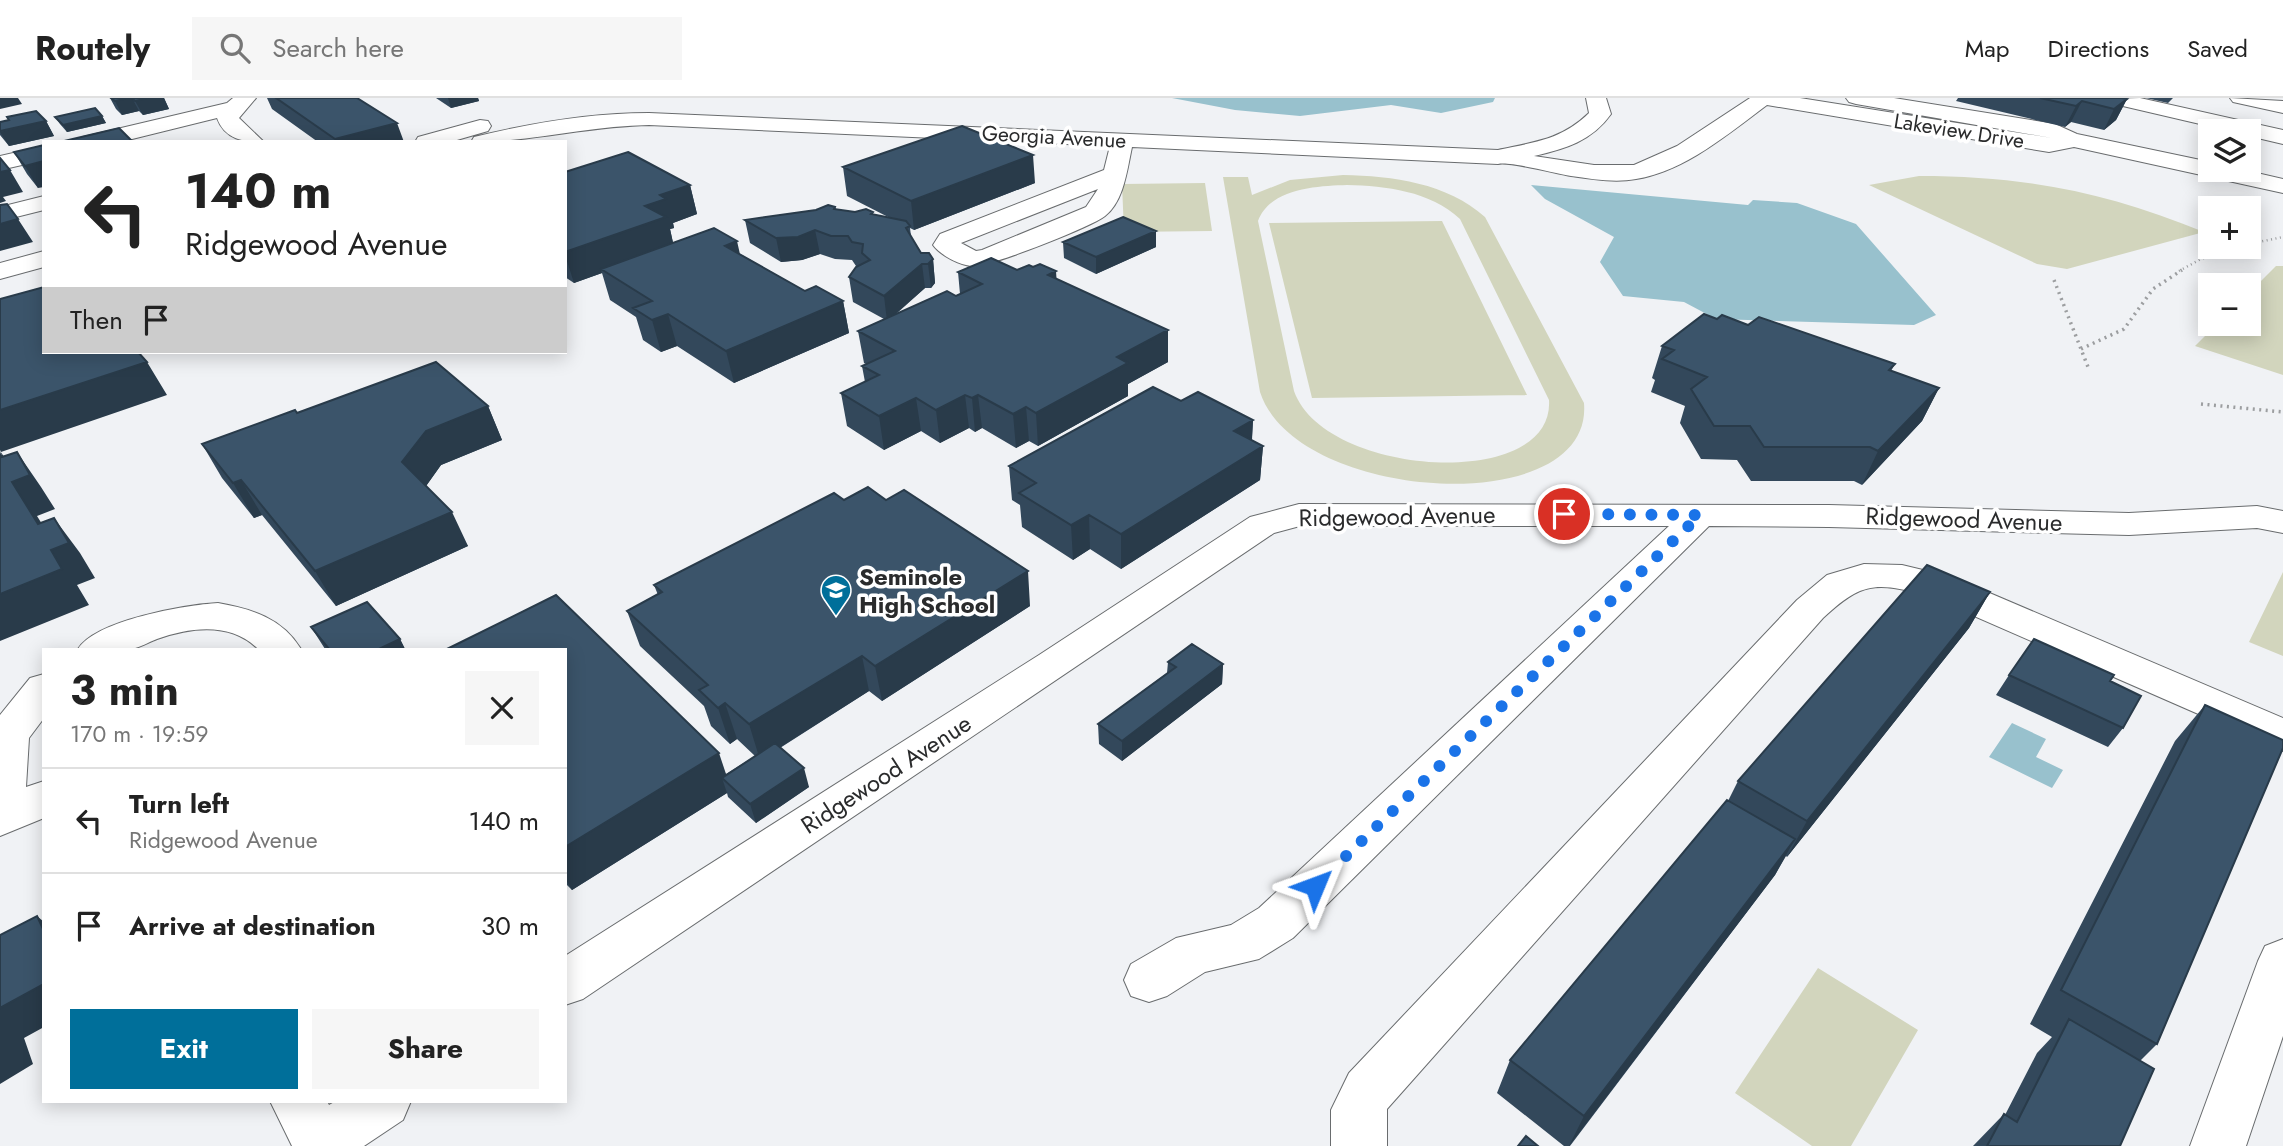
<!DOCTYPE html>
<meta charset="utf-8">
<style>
:root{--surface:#fff;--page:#f6f6f6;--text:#222;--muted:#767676;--line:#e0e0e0;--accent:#006f9a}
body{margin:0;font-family:Jost,sans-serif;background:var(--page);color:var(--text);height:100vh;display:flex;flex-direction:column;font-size:26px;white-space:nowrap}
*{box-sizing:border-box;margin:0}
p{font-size:23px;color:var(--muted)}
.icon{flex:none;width:38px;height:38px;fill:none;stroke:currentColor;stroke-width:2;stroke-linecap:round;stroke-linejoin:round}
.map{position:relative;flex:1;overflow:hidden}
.side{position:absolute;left:42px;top:550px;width:525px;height:455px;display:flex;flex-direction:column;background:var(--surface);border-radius:0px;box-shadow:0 4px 18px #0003}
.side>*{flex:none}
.top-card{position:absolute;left:42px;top:42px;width:525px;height:214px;border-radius:0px;box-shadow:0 4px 18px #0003;background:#fff;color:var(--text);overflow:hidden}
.buttons{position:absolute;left:2198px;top:21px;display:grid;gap:14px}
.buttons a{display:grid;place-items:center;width:63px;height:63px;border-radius:0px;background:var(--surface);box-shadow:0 4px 18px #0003;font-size:35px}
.pin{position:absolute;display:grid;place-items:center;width:60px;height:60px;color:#fff;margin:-30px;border:4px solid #fff;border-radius:50%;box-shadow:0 2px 7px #0007}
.me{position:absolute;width:77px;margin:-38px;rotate:46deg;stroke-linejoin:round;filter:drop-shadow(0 0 5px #0008)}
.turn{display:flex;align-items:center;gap:24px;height:147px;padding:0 28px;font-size:32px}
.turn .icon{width:91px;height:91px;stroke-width:2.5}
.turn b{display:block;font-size:49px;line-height:60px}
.then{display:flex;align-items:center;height:66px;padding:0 28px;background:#0003;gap:14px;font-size:26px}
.round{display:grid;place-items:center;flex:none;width:74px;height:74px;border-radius:0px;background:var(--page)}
.headline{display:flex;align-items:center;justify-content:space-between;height:119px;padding:0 28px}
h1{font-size:42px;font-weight:700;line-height:52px}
.primary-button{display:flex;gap:14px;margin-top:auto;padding:14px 28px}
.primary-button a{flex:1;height:80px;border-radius:0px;background:var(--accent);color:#fff;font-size:28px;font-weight:700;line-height:80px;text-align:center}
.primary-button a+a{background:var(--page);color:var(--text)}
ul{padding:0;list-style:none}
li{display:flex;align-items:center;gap:21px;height:105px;padding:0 28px;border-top:2px solid var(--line)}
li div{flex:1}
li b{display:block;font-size:26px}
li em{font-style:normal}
header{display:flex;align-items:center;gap:42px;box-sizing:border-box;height:98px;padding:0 35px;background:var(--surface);border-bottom:2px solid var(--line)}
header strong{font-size:33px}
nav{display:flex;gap:38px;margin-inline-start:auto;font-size:24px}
.search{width:490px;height:63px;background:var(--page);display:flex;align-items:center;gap:18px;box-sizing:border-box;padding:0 24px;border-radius:0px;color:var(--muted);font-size:26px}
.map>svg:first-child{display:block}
</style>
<header>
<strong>Routely</strong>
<div class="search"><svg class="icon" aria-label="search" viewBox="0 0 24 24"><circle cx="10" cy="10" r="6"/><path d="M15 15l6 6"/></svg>Search here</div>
<nav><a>Map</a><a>Directions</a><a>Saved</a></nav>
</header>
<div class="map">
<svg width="2283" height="1048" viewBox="0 0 2283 1048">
<rect width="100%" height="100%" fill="#f0f2f5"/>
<path fill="#d2d5bd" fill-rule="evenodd" d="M1343,77C1393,78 1447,85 1485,119L1584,305C1594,423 1296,405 1260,294L1223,79H1248L1252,97L1290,82ZM1347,87C1386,88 1430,93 1460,121L1549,302C1555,394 1324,379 1294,293L1258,123C1270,90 1318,88 1347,87Z
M1919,78C2025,78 2106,94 2204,134L2067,171L2037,166L1869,87Z
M1205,85L1212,133L1124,134L1122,86Z
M1442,123L1527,297L1312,300L1269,125Z
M2276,168H2283V277L2195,248L2217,226H2249V195Z
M2283,474V558L2249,544Z
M1818,870L1918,932L1851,1048H1812L1735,995Z"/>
<path fill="#98c1cd" d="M1172,0H1495L1493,4L1441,15L1391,7L1300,18L1235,12Z
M1531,87L1748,107L1753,102L1797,105L1856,126L1936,217L1914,227L1716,221L1684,204L1623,198L1600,164L1614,139L1545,101Z
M2012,625L2046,641L2036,659L2063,672L2052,690L1989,659Z"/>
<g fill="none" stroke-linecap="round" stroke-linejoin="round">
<g stroke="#696c6e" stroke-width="2">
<path id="minor" d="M233,0H256L239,20L264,44C244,44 225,42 217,20L120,44H80L83,39L227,5Z
M1586,0H1606L1611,16C1592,43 1565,51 1534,58L1594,67H1634L1677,48L1750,0H1800L2052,40L1856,6L1849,4L1846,0H1894L2055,26L2077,36L2210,64V72H2244L2283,81V95L2074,49L2049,54L1767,7C1728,36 1685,73 1636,81C1615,85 1592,81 1571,78C1554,75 1509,63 1498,66L1132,49C1127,72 1124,103 1105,118C1091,129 992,168 975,168C962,169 940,157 933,147L940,136L1104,72L1110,48L649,27C589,28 531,44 471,44L474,39C532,25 589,15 649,15L1498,52C1535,44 1561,42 1589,15ZM1098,91L1086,109L982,152L976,153L961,145Z
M2140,0L2283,32V46L2249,38V33H2230L2110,5L2107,1Z
M2230,0L2283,3V15L2233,4Z
M480,22L488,23L491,28L488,33L450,44H415L418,39Z
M44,48V62L0,72V58Z
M44,98V112L0,123V109Z
M44,153V169L0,181V165Z
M1299,406L1829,407L2129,415L2257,408L2283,413V435L2257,430L2129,437L1829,429L1709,428L1293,840L1259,861L1205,874L1167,898L1149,904L1131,898L1124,882L1131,866L1176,840L1231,827L1259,810L1669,428H1300L1274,435L583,901L565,907V858L1039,557L1250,419Z
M1864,466L1902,467L1952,479L2283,620V653L1926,497C1875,484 1862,484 1823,520L1387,1011V1048H1331V1012L1349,975L1797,502L1827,477Z
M218,505C252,511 282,520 301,551H258C231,524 191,529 157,541C149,544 141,549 132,551C116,555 94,552 78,551C96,522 185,507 218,505Z
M44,576V620L29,640L26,689L44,683V720L0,738V617L30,580Z
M2283,841V938L2246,1048H2190L2258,863L2265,848Z
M270,1003H327L329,1007L336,1003H411L403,1022L364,1048H292Z"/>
</g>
<path stroke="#9c9ea0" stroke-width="2.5" stroke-dasharray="1 3.5" stroke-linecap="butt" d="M2249,146L2283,139
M2179,173L2201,161L2237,149"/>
<path stroke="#9c9ea0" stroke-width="3.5" stroke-dasharray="2 4.5" stroke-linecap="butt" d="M2054,182L2088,269
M2081,251L2124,231L2153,191L2182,172
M2201,306L2283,314"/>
<use href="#minor" fill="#fff" fill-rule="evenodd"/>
</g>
<path fill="#33485b" d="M110,0H164L169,11L143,17L139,13L122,17L116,11Z
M267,0H357L404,44H318L272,11Z
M436,0H478L479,3L451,10Z
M1958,0H2122L2127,1L2116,22L2104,32L2071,24L2065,29L1956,3Z
M2146,0H2173L2168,5Z
M102,18L106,25L67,34L60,26L55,19Z
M7,19L46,23L54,38L9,48L0,37V24L9,22Z
M44,47L38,90L27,76L14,54Z
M843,69L1035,85L914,132L910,130L911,138L921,155L933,161L935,185L931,190H925L895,217L960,196L958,174L1017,172L1033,169L1056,173V180L1168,264L1128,286V298L1038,348L1029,343L1016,350L982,330L975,334L969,330L940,345L921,333L884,352L847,328L841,295L865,284L862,268L866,266L864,265L858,233L884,221L853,204L849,179L857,168H856L852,162L835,161L820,156L802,162L781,164L750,145L745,122L835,109L836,111L892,121L847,98Z
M565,74L690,87L697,116L673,125L674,130L670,131L673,145L740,156L805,193L843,203L849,235L734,285L677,248L661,254L643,242L636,219L610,202L602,175L574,185L565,179Z
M1063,144L1156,149L1096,176L1064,160Z
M1717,221L1748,227L1895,266L1891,273L1939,290L1922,323L1862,387L1854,383H1751L1737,362L1701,361L1680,325L1685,308L1651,294L1655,282L1652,280L1662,248Z
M1181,303L1253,322L1252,342L1263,348L1260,382L1121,471L1090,451L1073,462L1022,429L1020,407L1012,402L1009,368Z
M488,308L502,342L441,367L426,388L468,448L336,508L262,417L254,420L222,380L202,346Z
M844,402L1030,508L882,603L869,593L780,650L809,689L756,725L728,699L727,695L572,792L565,785V551L726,676L755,658L737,641L730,646L711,628L704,608L640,548L627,513L658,497L654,487Z
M1990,494L1969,530L1787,759L1786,758L1775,777L1570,1048H1564L1497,995L1510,962L1728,703L1738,683Z
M311,529L400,541L405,551H325Z
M1168,564L1223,566L1222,586L1122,663L1099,646L1098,626L1167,575Z
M2009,577L2110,583L2123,630L2108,649L1996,597Z
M2205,607L2157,946L2140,963L2120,1048H1973L2004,1016L2005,1017L2037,955L2052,939L2030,926L2175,643Z"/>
<path fill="#293b4a" d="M0,0H18L22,6L0,11Z
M128,0H132L139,13L122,17L115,3Z
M148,0H164L169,11L143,17L135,3Z
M448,0H478L479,3L451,10Z
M2127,1L2116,22L2104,32L2114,11Z
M2082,3L2071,24L2065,29L2076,8Z
M102,18L106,25L67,34L63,27Z
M46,23L54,38L9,48L0,34Z
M397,25L404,44H336L335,41Z
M1033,57L1035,85L914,132L911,103Z
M44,63V89L38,90L25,68Z
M10,72L23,94L3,99L6,103L0,105V74Z
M690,87L697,116L673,125L674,130L670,131L674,149L601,171L602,175L574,185L565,157V154L645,108L660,97Z
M18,121L33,144L0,153V126Z
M815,132L820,156L802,162L781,164L776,140Z
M1156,133V149L1096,176V159Z
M737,143L744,174L725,148Z
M933,161L935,185L931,190L928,166Z
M922,166L925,190L887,223L884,198Z
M1056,173L1058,204L1048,177Z
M843,203L849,235L734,285L726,253Z
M668,216L677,248L661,254L652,222Z
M1168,232V264L1128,286V298L1038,348L1036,315L1117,259Z
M147,264L167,297L1,354L0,352V312Z
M1939,290L1922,323L1862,387L1878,353Z
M965,297L969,330L940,345L936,312Z
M978,297L982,330L975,334L972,300Z
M916,300L921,333L884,352L879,318Z
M488,308L502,342L441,367L419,398L402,364L426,333Z
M1026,309L1029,343L1016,350L1013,316Z
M1253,322L1251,355L1263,348L1260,382L1121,471V436L1234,333Z
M0,353L17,377V354L41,389L55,411L37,418L57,450L54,420L80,455L95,480L77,487L89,507L0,543V496L51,452L38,426L12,384Z
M241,382L262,417L254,420L233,385Z
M452,414L468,448L336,508L315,473Z
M1089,417L1090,451L1073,462L1071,427Z
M1028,473L1030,508L882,603L875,568Z
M1990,494L1969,530L1787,759L1807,723Z
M400,541L405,551H379Z
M862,558L869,593L760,662L749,626Z
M1223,566L1222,586L1122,663V643Z
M725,605L737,641L730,646L718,610Z
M719,655L730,688L722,680L727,695L572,792L565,780V749Z
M804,670L809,689L756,725L750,706Z
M1795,741L1775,777L1569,1048L1584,1018Z
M37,818L44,824V833Z
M44,886V929L24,940L33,966L0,986V910Z"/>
<path fill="#3b546a" stroke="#293b4a" stroke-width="2" d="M111,0H128L115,3Z
M132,0H148L135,3Z
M276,0H357L397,25L335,41Z
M2040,0H2122L2127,1L2114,11L2082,3L2076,8Z
M95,10L102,18L63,27L55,19Z
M36,13L46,23L0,33V24L9,22L7,19Z
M962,28L1033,57L911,103L843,69Z
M119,30L131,42L125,44H60Z
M44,47V63L25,68L14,54Z
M628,54L690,87L660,97L666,101L645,108L666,119L565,154V74Z
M0,60L10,72L0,74Z
M7,106L18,121L0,126V107Z
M828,107L835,109L834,111L855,114L866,111L873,114L871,116L906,123L910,128L906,130L921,155H929L933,161L928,166H922L884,198L849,179L856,169L870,162L862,155L863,146L852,144L848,138H831L815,132L798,139L776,140L745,122L816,112Z
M1123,119L1156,133L1096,159L1063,144Z
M714,130L737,143L725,148L805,193L816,188L843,203L726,253L668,216L652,222L633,210L652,203L601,171Z
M991,160L1017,172L1029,167L1033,169L1040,166L1056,173L1048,177L1168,232L1117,259L1128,265L1036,315L1026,309L1013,316L978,297L972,300L965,297L936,312L916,300L879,318L841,295L879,277L862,268L895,253L858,233L947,193L956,198L982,186L958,174Z
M44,189V254H138L147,264L0,312V201Z
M1704,216L1717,221L1722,217L1748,227L1759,219L1895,266L1889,272L1939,290L1878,353L1870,349H1764L1750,328H1714L1691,291L1707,279L1662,261L1674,252L1662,248Z
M436,264L488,308L426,333L402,364L452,414L315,473L241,382L233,385L202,346L295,312L297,315Z
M1153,289L1181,303L1198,294L1253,322L1234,333L1263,348L1121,436L1089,417L1071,427L1019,395L1036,385L1009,368Z
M17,354L30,377L12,384L38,426L54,420L69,445L51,452L62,471L0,496V356L2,359Z
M868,389L886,402L904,392L1028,473L875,568L862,558L749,626L725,605L718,610L699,592L708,587L627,513L662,494L654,487L834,395L844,402Z
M1927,467L1990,494L1807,723L1738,683Z
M556,497L719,655L565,749V551H447Z
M367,504L400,541L379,551H329L311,529Z
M2034,541L2114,577L2110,583L2141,598L2123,630L2009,577Z
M1192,546L1223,566L1122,643L1098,626L1176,569L1168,564Z
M2205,607L2283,642V650L2157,946L2061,892Z
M775,645L804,670L750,706L722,680Z
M1727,702L1795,741L1584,1018L1510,962Z
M37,818L44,833V886L0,910V837Z
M2069,921L2154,971L2120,1048H1987L2004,1016L2017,1024Z
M1526,1038L1538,1048H1518Z"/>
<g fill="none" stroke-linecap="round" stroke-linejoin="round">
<path stroke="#1a73e8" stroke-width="12" stroke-dasharray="0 21.6" d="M1315,788L1700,417L1564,416"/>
</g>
<defs>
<g id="school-pin" transform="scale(1.575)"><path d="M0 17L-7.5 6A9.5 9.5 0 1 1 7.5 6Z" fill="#006f9a" stroke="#fff"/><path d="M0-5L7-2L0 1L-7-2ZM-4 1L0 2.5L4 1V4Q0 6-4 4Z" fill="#fff"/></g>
</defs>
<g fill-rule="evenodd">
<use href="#school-pin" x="836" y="492"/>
</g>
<g text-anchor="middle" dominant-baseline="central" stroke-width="7" stroke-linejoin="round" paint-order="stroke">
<g font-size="21" fill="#2a2b2c" stroke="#fff">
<text transform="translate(1959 33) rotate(9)">Lakeview Drive</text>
<text transform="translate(1054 39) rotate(3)">Georgia Avenue</text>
</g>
<g font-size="24" fill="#2a2b2c" stroke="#fff">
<text transform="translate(1397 418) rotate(-1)">Ridgewood Avenue</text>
<text transform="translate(1964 421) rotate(2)">Ridgewood Avenue</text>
<text transform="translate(886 676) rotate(-33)">Ridgewood Avenue</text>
</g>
<g font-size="24" font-weight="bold" fill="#2a2b2c" stroke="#fff" text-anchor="start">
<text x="859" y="478">Seminole<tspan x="859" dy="28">High School</tspan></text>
</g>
</g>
</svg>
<div class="buttons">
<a><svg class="icon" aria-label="layers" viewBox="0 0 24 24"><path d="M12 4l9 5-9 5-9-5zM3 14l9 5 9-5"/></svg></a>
<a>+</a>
<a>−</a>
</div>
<div class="pin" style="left:1564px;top:416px;background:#d93025"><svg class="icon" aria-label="arrive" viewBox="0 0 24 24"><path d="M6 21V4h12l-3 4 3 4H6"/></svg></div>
<svg class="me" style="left:1315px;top:788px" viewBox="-20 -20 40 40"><path d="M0-17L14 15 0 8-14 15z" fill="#1a73e8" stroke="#fff" stroke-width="4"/></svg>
<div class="top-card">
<div class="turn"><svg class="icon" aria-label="left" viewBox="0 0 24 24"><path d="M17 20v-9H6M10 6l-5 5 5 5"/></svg><div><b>140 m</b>Ridgewood Avenue</div></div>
<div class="then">Then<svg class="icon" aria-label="arrive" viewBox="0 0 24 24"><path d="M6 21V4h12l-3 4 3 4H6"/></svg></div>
</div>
<section class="side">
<div class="headline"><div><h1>3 min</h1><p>170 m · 19:59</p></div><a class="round"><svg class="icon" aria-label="close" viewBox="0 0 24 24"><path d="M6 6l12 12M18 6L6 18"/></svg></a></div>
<ul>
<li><svg class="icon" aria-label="left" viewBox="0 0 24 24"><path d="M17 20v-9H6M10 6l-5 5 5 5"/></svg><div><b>Turn left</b><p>Ridgewood Avenue</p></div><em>140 m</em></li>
<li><svg class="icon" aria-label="arrive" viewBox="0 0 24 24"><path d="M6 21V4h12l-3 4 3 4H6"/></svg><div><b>Arrive at destination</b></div><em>30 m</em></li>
</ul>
<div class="primary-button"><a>Exit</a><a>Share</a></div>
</section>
</div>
